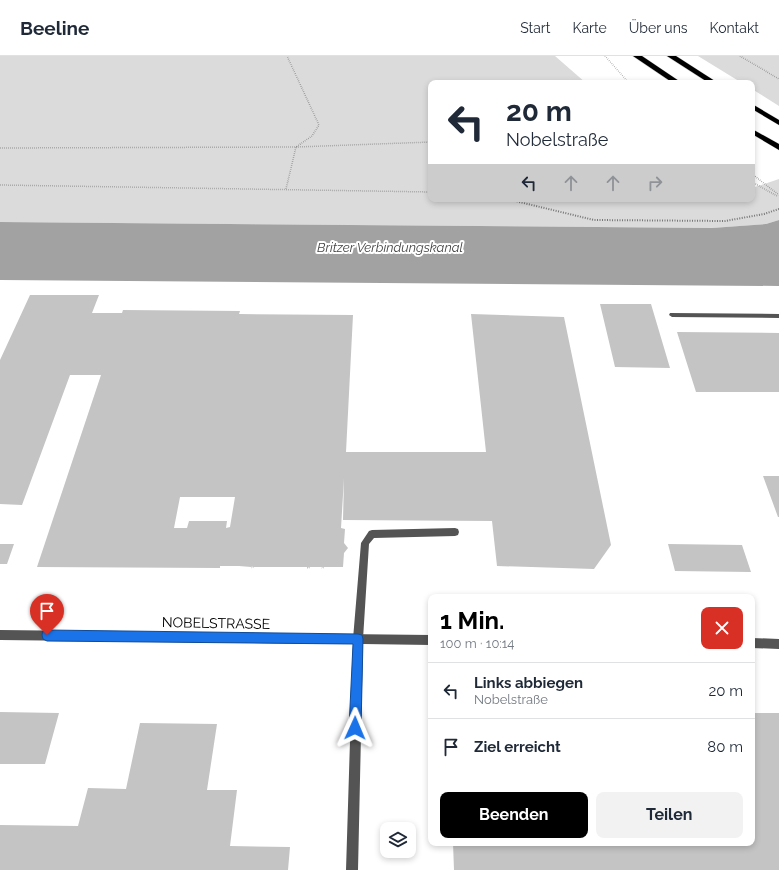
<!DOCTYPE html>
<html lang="de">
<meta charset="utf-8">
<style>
:root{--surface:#fff;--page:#f2f2f3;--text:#1f2937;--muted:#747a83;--line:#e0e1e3;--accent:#000}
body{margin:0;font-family:Raleway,sans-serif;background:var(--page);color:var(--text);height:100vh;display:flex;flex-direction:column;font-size:15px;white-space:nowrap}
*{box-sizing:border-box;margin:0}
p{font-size:13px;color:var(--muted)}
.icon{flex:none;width:22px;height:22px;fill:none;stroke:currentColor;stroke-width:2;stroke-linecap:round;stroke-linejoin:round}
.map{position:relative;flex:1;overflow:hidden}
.panel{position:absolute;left:428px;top:538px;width:327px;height:252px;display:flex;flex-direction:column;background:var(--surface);border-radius:8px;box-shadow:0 2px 6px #0003}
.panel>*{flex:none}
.banner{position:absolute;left:428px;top:24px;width:327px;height:122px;border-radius:8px;box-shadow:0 2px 6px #0003;background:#fff;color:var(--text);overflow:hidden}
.tools{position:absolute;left:380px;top:766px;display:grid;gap:8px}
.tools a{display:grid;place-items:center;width:36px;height:36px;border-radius:8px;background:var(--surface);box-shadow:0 2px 6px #0003;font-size:20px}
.pin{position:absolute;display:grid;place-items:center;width:34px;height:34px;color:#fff;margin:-41px -17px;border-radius:50% 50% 50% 0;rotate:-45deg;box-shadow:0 0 4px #0007}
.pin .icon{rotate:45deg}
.me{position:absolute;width:44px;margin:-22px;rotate:1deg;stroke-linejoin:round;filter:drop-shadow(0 0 3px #0008)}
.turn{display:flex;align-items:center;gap:14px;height:84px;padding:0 12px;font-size:18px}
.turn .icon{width:52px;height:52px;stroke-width:2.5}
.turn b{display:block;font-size:28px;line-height:34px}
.lanes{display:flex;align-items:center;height:38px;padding:0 12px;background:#0003;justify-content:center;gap:20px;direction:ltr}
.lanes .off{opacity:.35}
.round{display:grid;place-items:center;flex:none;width:42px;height:42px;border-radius:8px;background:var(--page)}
.headline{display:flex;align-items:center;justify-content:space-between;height:68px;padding:0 12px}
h1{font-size:24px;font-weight:700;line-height:30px;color:var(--accent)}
.primary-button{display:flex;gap:8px;margin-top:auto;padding:8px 12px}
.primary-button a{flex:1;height:46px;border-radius:8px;background:var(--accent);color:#fff;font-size:16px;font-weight:700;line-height:46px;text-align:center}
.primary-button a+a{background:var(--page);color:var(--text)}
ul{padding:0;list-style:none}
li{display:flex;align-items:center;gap:12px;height:56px;padding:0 12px;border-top:1px solid var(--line)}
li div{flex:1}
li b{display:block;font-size:15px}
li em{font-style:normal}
header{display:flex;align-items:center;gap:24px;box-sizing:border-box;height:56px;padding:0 20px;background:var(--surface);border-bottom:1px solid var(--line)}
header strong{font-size:19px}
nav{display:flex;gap:22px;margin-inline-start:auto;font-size:14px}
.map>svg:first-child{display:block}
</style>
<header>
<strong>Beeline</strong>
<nav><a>Start</a><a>Karte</a><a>Über uns</a><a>Kontakt</a></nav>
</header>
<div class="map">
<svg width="779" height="814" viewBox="0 0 779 814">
<rect width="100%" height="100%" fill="#fff"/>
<path fill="#dbdbdb" d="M0,0H555L586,27H431V143H752V132L779,123V164L766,168L712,172L0,166Z
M698,0H779V50L752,33V27H742Z"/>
<path fill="#a2a2a2" d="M779,164V230L0,224V166L712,172L766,168Z"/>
<path fill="#c4c4c4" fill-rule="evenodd" d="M30,239H99L92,257H122L123,254L240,255L239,258L353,259L346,396H486L471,258L564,261L611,489L594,513L497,510L492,465L343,464L344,422L341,472L345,473L344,487L348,492L344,497L343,511H324V513L323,511L321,513L322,511H310V513L309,511L307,513V511H254L253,512L252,510L251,513V511L239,510H220V512L37,511L101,319H70L22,449L0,448V304ZM180,441H235L230,471L226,472L227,465H189L187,472H174Z
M600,248H651L670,312L615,311Z
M677,276L779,277V336H696Z
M763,420H779V461H778Z
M0,488H14L7,508H0Z
M668,488L742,489L751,516L675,515Z
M0,656L59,657L45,708H0Z
M752,657H779V814H454L453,787H752Z
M140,667L217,668L207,734H237L230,790L290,791L288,814H0V769L78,770L88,732L126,733Z"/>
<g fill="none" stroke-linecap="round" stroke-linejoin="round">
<g stroke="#dbdbdb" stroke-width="1">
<path id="motorway" d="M633,0H642L682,27H673Z
M667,0H676L718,27H709Z
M752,48L779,64V69L752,53Z
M752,73L779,88V94L752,78Z"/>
</g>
<path stroke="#767676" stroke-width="1.5" stroke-dasharray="0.5 1.5" stroke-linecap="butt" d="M605,0L629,27
M740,0L779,23
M0,92L296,91L431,86
M752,118L779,139
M752,126L777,140
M0,129L431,136
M286,133L296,91L312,80L319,69L287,0"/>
<path stroke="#767676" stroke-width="2" stroke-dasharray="1 1.5" stroke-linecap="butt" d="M507,143L594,164L725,165L764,158L779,153"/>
<path fill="#545454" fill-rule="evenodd" d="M670,257L779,258V262L672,261L669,259Z
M455,472L458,473L459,476L458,479L455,480L374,482L369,488L363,583L361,586L358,588L355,586L353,583L361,487L369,475L372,474Z"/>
<path fill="#545454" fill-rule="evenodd" d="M0,574L431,579V589L363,588L358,814H346L353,588L0,584Z
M752,582L779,583V593L752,592Z"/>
<use href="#motorway" fill="#000" fill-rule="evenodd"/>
</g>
<path fill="#1a73e8" stroke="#114b97" d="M47,574L358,578L362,579L363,583L361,672L359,676L355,678L351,676L349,672L353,588L47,585L43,583L42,579L43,575Z"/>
<g text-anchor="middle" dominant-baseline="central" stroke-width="4" stroke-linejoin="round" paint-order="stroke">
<g font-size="13" font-style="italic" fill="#434343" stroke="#fff">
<text x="390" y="191">Britzer Verbindungskanal</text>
</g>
<g font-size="14" fill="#000" stroke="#fff">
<text transform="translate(216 567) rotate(1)">NOBELSTRASSE</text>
</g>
</g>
</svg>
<div class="tools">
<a><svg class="icon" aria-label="layers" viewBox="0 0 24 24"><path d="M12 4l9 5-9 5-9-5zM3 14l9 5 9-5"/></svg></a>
</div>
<div class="pin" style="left:47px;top:579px;background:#d93025"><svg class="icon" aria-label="arrive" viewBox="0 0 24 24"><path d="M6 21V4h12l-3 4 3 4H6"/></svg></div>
<svg class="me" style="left:355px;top:672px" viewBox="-20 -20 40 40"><path d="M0-17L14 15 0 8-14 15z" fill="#1a73e8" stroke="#fff" stroke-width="4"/></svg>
<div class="banner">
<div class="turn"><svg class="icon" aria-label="left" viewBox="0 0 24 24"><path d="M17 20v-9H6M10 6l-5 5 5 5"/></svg><div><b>20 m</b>Nobelstraße</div></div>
<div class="lanes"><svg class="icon" aria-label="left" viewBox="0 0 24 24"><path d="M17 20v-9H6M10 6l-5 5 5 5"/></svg><svg class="icon off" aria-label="ahead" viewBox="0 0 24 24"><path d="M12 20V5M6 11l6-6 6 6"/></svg><svg class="icon off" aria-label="ahead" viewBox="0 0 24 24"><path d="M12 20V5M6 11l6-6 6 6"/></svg><svg class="icon off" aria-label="right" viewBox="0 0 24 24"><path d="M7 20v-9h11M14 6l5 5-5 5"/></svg></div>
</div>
<section class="panel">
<div class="headline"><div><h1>1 Min.</h1><p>100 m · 10:14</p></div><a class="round" style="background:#d93025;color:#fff"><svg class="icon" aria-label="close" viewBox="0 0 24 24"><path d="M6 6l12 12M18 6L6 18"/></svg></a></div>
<ul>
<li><svg class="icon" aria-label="left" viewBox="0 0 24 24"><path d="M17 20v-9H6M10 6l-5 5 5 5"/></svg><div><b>Links abbiegen</b><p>Nobelstraße</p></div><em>20 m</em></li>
<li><svg class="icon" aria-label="arrive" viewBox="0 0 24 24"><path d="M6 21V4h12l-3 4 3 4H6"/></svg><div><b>Ziel erreicht</b></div><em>80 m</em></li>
</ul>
<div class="primary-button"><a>Beenden</a><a>Teilen</a></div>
</section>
</div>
